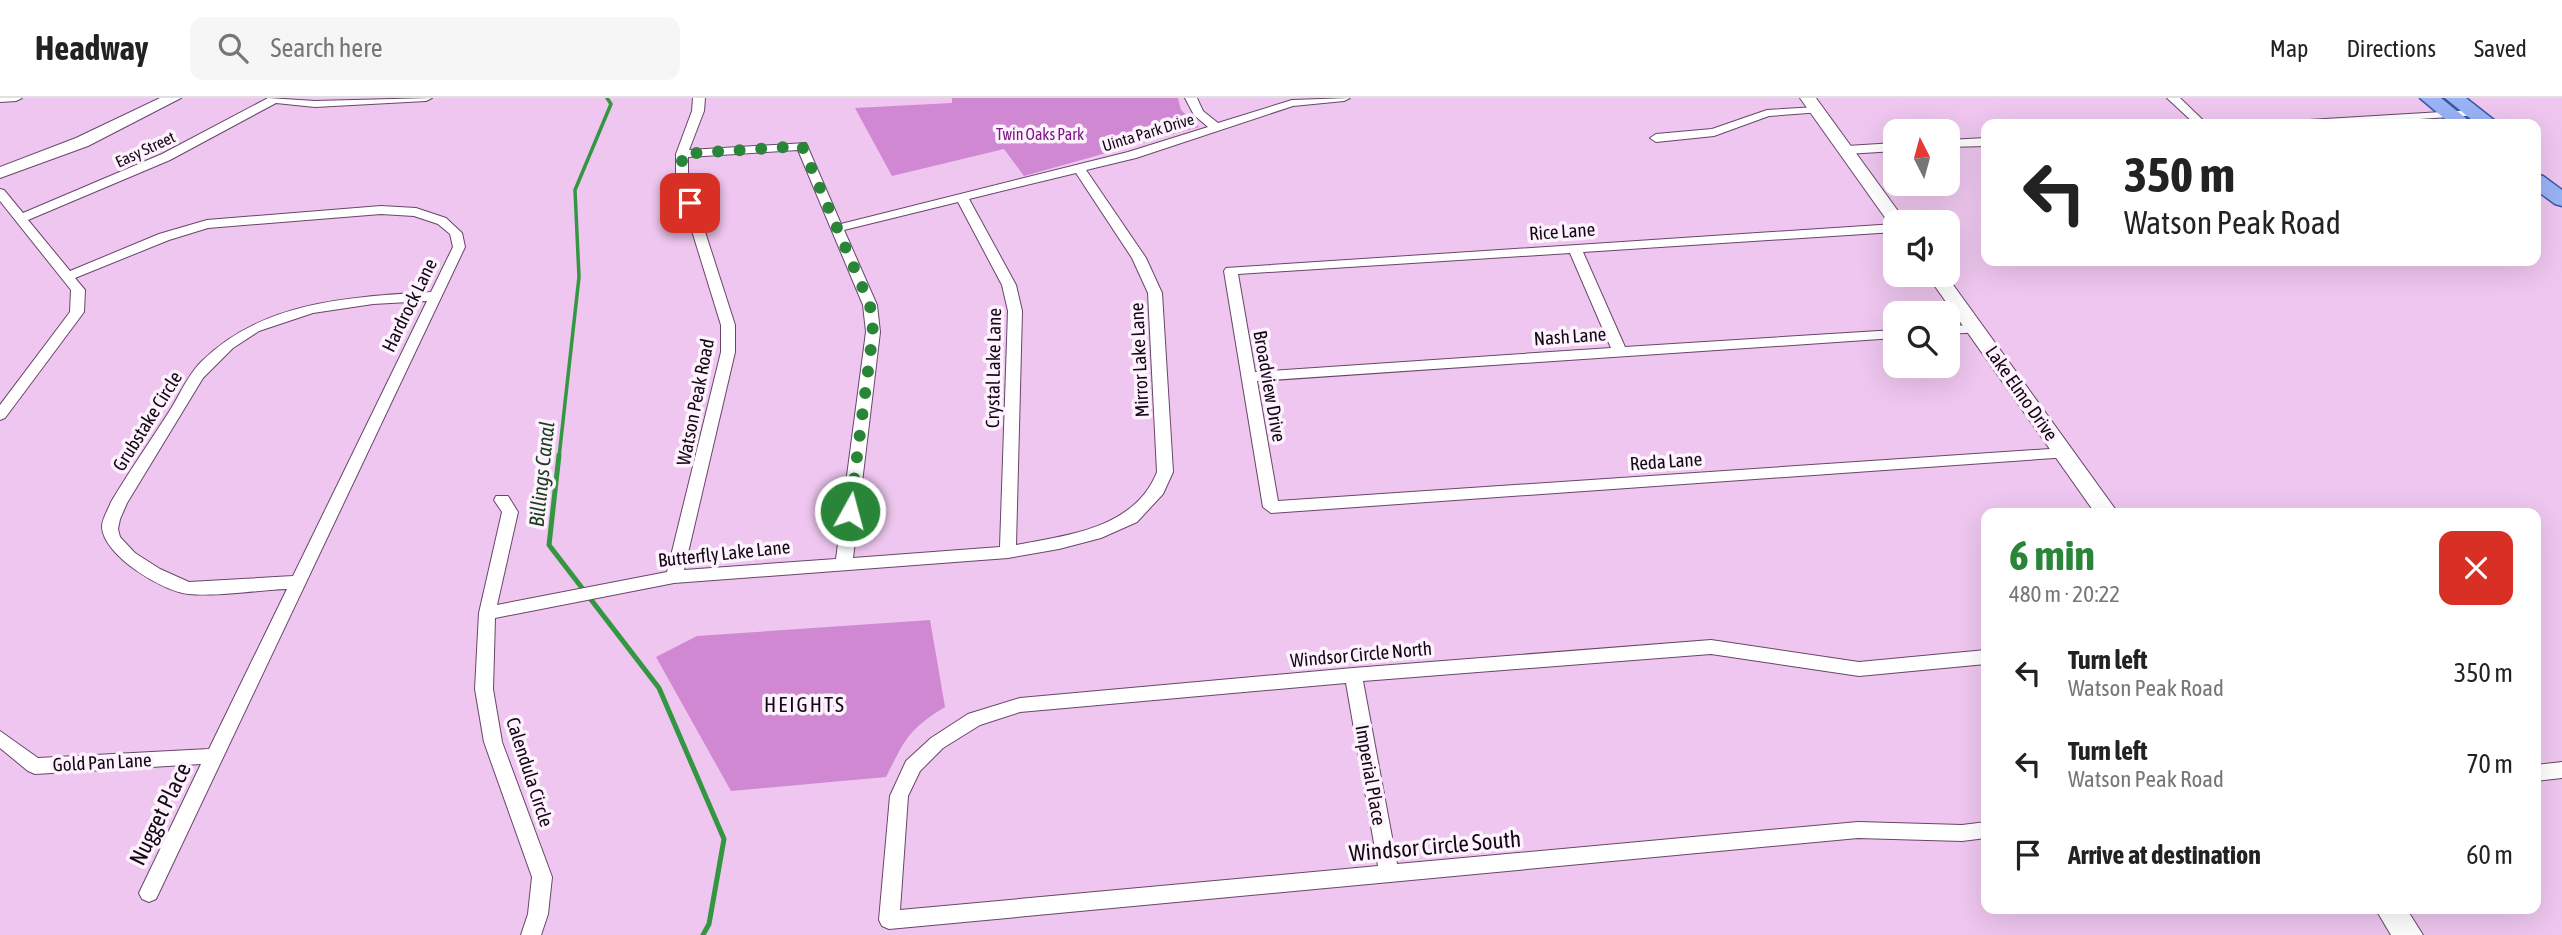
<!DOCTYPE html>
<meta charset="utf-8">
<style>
:root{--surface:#fff;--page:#f6f6f6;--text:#222;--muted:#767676;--line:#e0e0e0;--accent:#298537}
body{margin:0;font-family:"Asap Condensed",sans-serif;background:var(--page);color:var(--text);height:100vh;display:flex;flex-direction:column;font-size:26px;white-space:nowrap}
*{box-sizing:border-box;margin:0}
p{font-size:23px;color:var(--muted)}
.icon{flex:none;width:38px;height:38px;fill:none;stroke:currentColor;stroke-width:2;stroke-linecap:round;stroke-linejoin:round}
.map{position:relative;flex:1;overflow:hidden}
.sheet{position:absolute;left:1981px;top:410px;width:560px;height:406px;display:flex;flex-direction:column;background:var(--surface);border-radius:14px;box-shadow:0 7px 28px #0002}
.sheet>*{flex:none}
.hud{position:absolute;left:1981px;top:21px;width:560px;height:147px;border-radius:14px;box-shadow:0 7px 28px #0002;background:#fff;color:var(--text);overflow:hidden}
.needle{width:46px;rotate:354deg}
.fabs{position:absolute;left:1883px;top:21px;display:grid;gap:14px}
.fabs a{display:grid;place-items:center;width:77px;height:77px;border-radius:14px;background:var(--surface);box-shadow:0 7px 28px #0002;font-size:35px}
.pin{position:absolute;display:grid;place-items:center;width:60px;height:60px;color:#fff;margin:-30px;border-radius:14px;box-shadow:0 4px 10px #0006}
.me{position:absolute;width:77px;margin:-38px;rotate:7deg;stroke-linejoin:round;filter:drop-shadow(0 0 5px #0008)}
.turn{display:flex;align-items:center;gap:24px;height:147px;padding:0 28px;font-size:32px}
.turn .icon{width:91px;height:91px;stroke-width:2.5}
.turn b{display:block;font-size:49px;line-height:60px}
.round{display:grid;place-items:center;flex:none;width:74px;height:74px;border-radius:14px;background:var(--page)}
.summary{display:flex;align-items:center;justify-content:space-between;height:119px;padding:0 28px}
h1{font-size:42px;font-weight:700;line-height:52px;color:var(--accent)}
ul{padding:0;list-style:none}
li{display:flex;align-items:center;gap:21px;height:91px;padding:0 28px}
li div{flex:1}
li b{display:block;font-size:26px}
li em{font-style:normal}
header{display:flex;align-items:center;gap:42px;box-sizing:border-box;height:98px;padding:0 35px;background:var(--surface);border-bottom:2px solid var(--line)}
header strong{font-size:33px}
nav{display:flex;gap:38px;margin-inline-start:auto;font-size:24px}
.search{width:490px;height:63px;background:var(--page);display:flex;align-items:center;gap:18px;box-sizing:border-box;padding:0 24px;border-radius:14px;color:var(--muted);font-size:26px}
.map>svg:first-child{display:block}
</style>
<header>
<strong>Headway</strong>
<div class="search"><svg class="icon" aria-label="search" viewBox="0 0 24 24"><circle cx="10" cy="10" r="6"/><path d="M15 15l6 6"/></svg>Search here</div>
<nav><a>Map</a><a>Directions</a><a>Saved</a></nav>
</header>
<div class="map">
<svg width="2562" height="837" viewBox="0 0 2562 837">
<rect width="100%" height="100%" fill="#eec6ef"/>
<path fill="#cf88d1" d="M952,0H1178L1181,12L1199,29L1024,78L1004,51L892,78L855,10L952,5Z
M930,522L945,609C909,631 905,641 886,679L731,693L656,559L697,538Z"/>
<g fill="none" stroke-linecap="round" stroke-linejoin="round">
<path stroke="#359642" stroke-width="3.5" d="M559,359L579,179L575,92L611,6L607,0"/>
<path stroke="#359642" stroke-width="5" d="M559,357L549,447L659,590L724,741L709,826L703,837"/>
<g stroke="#684669" stroke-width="2">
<path id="street" d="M0,0H22L16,3L0,4Z
M268,0L315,3L432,0L426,3L315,9L276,5L170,62L28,122L70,173L159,136L207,122L381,108L416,110L446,120L462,135L465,149L156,801L149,804L142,801L139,795L201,666L35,676L28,673L0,650V633L38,660L209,651L287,491C258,492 216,499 189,496C163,494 103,457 102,429C102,421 108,412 111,404C130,372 152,341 172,309C181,294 188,277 201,264C262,203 349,199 431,194L453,149L450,136L438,126L414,118L381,116L208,130L169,142L75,180L85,192L84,214L5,320L0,322V307L70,214L71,192L0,103V91L4,92L23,115L162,56ZM427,203L293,478L189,484L160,471L135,455L120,439L118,431L120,421L127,405L203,280L233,250L259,233L313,215L373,206Z
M693,0H705L704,13L689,52L806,45L841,126L1128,54L1208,29L1194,17L1185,0H1197L1203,13L1218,25L1292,2L1350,0L1344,3L1293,8L1136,60L1086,72L1146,160L1162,195L1173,374L1163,396L1137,424L1101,440L1059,451L1008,460L674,485L495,520L493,591L502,644L552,779L548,816L541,837H521L528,816L532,779L484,644L475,591L479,515L502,414L494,402L496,398H508L518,414L497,507L667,474L721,254V227L676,81V56L692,13ZM798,52L863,207L866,234L836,461L684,472L735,254V227L688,81V59ZM1076,75L1132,160L1148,195L1157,374C1135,430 1069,437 1016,447L1022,213L1016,187L969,101ZM958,104L1002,187L1008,213L1000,449L853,460L880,234L877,207L844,132Z
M2167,0H2180L2207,26H2195Z
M1817,9L1821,10V14L1769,18L1714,38L1656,44L1650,40L1656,36L1712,31L1767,12Z
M2475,12L2481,15L2479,17L2345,26H2286L2292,23Z
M1986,40V48L1948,49V42Z
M1895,45V53L1847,56L1841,52L1847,48Z
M1895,126V134L1583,154L1625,249L1895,232V240L1257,283L1278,403L2064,350L2072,355L2069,359L1271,415L1263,409L1224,173L1226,170ZM1570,155L1611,250L1255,274L1238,176Z
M1976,227L1983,231L1981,234L1948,236V228Z
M1711,542L1859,564L1986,552V566L1859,578L1711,556L1363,583L1397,766L1858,724L1962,727L1986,724V740L1962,743L1858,740L889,831L882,828L879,822L890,698L906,663L931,640L968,616L1020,600L1353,570ZM1346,585L1378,768L900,812L908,698L920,673L943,650L980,627L1020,614Z
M2562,664V680L2536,683V667Z"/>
</g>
<g stroke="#684669" stroke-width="2">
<path id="secondary" d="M160,0H181L88,48L0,80V69L76,40Z
M1800,0H1816L1906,124H1895V129L1891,128Z
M1927,177H1946L2118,415H2095Z
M2375,810H2406L2423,837H2391Z"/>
</g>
<g stroke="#3e56a2" stroke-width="3">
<path id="primary" d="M2420,0H2441L2473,26H2451Z
M2445,0H2466L2499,26H2477Z
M2536,76L2543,78L2562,92V108L2555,106L2536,92Z"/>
</g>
<use href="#street" fill="#fff" fill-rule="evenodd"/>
<use href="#secondary" fill="#fff" fill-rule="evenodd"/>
<use href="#primary" fill="#99b3f5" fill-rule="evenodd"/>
</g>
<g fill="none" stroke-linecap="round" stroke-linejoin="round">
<path stroke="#298537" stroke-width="12" stroke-dasharray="0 21.6" d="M690,105L682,80V56L802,48L870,207L873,234L850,413"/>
</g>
<g text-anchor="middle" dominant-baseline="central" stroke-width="7" stroke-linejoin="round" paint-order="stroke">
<g font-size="16" fill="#140714" stroke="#fef2fe">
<text transform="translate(1148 34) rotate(-17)">Uinta Park Drive</text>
<text transform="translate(145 51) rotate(-25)">Easy Street</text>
</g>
<g font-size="16" fill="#7c1582" stroke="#fef2fe">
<text x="1040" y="36">Twin Oaks Park</text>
</g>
<g font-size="19" fill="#140714" stroke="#fef2fe">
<text transform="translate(1562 133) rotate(-4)">Rice Lane</text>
<text transform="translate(409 207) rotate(-64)">Hardrock Lane</text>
<text transform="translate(1570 238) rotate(-4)">Nash Lane</text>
<text transform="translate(1139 262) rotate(-93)">Mirror Lake Lane</text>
<text transform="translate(993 270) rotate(-89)">Crystal Lake Lane</text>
<text transform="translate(1270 288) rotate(80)">Broadview Drive</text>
<text transform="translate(2022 295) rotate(55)">Lake Elmo Drive</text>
<text transform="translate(695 304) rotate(-79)">Watson Peak Road</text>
<text transform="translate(147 323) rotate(-58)">Grubstake Circle</text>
<text transform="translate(1666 363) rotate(-4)">Reda Lane</text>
<text transform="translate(724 455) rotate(-6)">Butterfly Lake Lane</text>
<text transform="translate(1361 556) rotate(-5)">Windsor Circle North</text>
<text transform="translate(102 664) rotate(-3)">Gold Pan Lane</text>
<text transform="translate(530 674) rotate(72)">Calendula Circle</text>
<text transform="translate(1371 677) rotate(80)">Imperial Place</text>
</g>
<g font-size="21" font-style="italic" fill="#183e1c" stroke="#fef2fe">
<text transform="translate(541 376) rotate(-84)">Billings Canal</text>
</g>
<g font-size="21" letter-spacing="2" fill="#140714" stroke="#fef2fe">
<text x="805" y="606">HEIGHTS</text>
</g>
<g font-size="23" fill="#140714" stroke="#fef2fe">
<text transform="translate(160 716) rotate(-64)">Nugget Place</text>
<text transform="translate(1435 748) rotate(-5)">Windsor Circle South</text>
</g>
</g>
</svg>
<div class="fabs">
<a><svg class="needle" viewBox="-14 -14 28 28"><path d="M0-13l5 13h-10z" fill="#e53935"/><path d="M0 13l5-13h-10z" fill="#767676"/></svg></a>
<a><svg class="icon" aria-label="sound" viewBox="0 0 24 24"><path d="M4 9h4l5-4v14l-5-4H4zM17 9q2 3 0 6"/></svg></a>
<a><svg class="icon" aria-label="search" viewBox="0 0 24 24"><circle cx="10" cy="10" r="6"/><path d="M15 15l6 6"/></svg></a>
</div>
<div class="pin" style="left:690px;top:105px;background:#d93025"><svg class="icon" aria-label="arrive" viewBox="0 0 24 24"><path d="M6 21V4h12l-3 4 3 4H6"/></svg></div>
<svg class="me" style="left:850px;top:413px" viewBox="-20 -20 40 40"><circle r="17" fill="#298537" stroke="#fff" stroke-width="3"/><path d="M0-11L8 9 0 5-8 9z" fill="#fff"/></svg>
<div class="hud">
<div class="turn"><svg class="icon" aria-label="left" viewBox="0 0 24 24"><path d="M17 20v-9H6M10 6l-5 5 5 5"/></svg><div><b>350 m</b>Watson Peak Road</div></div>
</div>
<section class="sheet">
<div class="summary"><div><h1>6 min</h1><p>480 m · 20:22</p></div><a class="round" style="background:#d93025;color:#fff"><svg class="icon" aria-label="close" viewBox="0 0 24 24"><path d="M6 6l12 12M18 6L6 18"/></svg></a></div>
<ul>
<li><svg class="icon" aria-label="left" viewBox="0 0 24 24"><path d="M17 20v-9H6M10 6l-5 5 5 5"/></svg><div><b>Turn left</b><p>Watson Peak Road</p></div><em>350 m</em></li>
<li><svg class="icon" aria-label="left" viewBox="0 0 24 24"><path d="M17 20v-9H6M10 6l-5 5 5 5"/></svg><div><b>Turn left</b><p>Watson Peak Road</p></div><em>70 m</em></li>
<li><svg class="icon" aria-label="arrive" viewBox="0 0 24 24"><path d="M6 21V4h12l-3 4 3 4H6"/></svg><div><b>Arrive at destination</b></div><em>60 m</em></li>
</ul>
</section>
</div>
